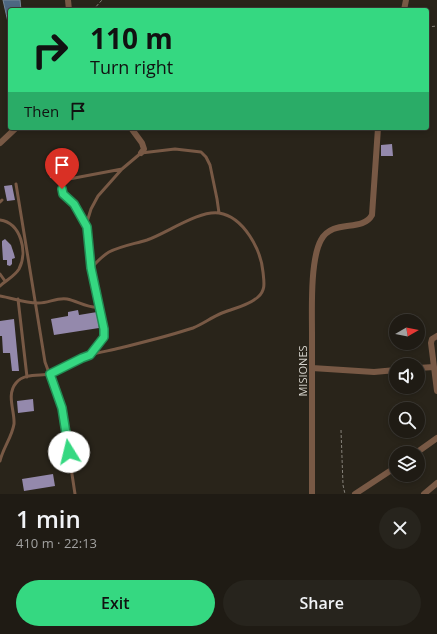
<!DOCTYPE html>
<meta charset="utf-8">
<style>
:root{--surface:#1f1b14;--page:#27241d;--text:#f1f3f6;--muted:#a1a1a0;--line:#3c3934;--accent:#35d881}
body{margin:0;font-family:"Open Sans",sans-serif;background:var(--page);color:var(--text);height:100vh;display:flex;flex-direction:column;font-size:15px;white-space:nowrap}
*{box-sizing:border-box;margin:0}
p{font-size:13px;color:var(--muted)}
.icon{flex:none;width:22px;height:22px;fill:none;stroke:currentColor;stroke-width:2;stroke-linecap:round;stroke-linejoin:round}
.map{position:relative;height:494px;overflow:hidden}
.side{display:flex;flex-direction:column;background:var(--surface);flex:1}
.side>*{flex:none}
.banner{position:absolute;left:8px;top:8px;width:421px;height:122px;border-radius:4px;box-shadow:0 2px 6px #0003,0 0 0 1px var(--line);background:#35d881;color:#111;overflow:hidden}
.needle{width:26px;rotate:81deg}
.buttons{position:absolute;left:389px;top:314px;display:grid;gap:8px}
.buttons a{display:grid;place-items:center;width:36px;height:36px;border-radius:50%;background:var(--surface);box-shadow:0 2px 6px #0003,0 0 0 1px var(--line);font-size:20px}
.pin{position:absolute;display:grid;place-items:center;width:34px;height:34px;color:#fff;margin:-41px -17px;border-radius:50% 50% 50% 0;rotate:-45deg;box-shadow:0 0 4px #0007}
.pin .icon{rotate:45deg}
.me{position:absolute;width:44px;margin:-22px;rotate:351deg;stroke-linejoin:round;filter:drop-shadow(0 0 3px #0008)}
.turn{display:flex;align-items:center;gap:14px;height:84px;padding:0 16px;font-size:18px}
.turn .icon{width:52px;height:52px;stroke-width:2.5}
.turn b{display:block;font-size:28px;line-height:34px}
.then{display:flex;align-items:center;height:38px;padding:0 16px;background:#0003;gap:8px;font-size:15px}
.round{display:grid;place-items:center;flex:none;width:42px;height:42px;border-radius:21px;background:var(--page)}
.headline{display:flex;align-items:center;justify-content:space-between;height:68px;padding:0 16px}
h1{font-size:24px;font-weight:600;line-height:30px}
.button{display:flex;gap:8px;margin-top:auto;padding:8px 16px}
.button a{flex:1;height:46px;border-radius:24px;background:var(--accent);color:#111;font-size:16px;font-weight:600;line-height:46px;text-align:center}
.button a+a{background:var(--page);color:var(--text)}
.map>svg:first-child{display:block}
</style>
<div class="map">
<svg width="437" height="494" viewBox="0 0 437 494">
<rect width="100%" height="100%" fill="#29241a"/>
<path fill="#4d6782" stroke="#768798" d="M3,0H20L21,10H10V31Z"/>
<path fill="#9489ac" d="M392,144L393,156H381V145Z
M65,167L66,175L50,178L49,170Z
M12,185L15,200L7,201L4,186Z
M5,239L11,245L14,254L15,258L12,259V264L10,266L7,265V260H3L2,245V241Z
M78,310L79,315L97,312L99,328L54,335L51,319L68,316V312Z
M14,319L19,371H12L10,353H3L2,336H0V321Z
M33,399L34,411L18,413L17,401Z
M53,474L55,486L24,491L22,479Z"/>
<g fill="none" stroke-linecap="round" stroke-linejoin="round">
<path stroke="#86827a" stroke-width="1" stroke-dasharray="3 2" stroke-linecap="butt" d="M93,10L102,0
M427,27L437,26
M341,430L343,485L345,494"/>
<path stroke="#785945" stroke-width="3" d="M16,184L45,362L62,408L75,494
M0,202L2,200
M0,220C21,223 28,252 19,269C14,277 6,280 0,286
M87,226L74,204L63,194L62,189L64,182L69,179L122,169
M0,274L5,281
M0,296C12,298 25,303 37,303C47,304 57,297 67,299C78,301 88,309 100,307L91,268L87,235V222L91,209L98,196L122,169L141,153L175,149L201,152L206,157L210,165L217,199L219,213
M18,299L27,377
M91,354C108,333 105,333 100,307
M0,461C3,448 12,437 14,424C15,411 6,395 16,383C24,373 39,376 50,374C63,371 74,360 88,356C98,352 109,351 120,348C144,342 169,336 193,328C203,324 212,317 222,313C234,308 248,306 258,297C266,290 264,282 263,272C261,250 244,217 219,213C199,210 167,233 147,240C134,244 121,246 109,252C102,256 97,262 91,268"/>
<path stroke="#785945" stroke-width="6" d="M68,0L69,10
M404,10L406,0
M131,128L142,143L144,149L141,153
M0,143L16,128
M437,336L432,339L431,343L437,391
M312,368L374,372L396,370
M418,368L434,367
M416,453L437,438
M312,494C312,440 312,387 312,333C312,310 310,260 321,240C333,218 362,233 372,215L378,128
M355,494L396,467
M424,494L437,483"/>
</g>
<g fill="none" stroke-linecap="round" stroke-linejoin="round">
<g stroke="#228c54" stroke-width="10">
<path id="route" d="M62,189L63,194L74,204L87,227L91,268L104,329V337L90,355L82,358L50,374L62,408L69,452"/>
</g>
<use href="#route" stroke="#35d881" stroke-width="7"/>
</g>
<g text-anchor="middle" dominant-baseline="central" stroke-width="4" stroke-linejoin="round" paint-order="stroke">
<g font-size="11" fill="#d6d3cc" stroke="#29241a">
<text transform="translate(302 371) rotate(-90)">MISIONES</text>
</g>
</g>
</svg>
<div class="buttons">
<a><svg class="needle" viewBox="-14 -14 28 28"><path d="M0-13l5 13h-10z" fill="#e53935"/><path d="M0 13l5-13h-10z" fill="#a1a1a0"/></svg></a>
<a><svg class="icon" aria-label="sound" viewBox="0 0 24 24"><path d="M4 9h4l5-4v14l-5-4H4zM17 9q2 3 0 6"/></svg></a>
<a><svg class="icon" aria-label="search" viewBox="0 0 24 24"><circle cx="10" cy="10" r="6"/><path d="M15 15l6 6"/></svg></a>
<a><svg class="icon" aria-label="layers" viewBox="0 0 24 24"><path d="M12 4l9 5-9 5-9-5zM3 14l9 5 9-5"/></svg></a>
</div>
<div class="pin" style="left:62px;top:189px;background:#d93025"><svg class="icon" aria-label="arrive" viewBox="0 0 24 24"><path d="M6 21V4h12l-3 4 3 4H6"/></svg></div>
<svg class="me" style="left:69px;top:452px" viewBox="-20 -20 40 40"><circle r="19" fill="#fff"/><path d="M0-13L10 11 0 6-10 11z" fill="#35d881"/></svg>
<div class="banner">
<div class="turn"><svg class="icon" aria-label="right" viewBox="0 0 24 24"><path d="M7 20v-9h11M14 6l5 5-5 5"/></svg><div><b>110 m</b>Turn right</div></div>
<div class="then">Then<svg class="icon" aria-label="arrive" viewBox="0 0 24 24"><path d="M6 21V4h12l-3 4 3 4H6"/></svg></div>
</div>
</div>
<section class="side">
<div class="headline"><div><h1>1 min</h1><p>410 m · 22:13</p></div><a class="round"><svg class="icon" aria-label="close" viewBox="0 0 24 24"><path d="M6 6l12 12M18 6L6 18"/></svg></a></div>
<div class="button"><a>Exit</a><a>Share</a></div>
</section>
